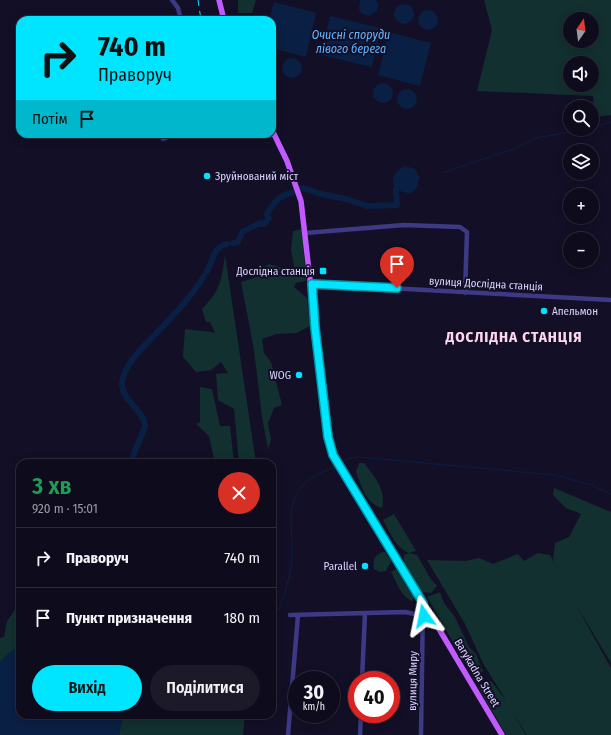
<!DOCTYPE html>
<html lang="uk">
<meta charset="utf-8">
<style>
:root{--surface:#0e0b1c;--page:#1c1929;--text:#f1f3f6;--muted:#9b9ba3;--line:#2e2b3b;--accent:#00e5ff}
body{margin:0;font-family:"Fira Sans Condensed",sans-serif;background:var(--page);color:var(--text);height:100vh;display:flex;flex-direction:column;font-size:15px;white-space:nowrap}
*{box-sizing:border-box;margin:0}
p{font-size:13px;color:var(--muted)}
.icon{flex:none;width:22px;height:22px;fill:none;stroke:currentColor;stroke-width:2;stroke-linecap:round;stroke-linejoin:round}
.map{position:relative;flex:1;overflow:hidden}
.drawer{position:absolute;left:16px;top:459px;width:260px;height:260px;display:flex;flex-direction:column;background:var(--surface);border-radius:12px;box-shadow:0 2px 10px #0003,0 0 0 1px var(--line)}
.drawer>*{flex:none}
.guide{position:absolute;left:16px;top:16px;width:260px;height:122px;border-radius:12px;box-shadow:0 2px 10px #0003,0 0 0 1px var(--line);background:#00e5ff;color:#111;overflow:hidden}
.needle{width:26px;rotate:14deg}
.controls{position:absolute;left:563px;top:12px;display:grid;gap:8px}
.controls a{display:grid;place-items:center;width:36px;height:36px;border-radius:50%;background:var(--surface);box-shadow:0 2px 10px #0003,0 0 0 1px var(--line);font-size:20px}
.speed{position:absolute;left:288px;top:671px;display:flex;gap:8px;font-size:20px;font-weight:700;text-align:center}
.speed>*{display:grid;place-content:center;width:52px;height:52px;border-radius:50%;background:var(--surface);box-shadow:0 2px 10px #0003,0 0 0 1px var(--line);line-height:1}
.speed small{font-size:10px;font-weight:400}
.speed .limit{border:6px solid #d22;background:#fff;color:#111}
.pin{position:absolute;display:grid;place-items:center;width:34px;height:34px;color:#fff;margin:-41px -17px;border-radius:50% 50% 50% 0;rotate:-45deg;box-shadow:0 0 4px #0007}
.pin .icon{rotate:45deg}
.me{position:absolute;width:44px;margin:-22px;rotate:348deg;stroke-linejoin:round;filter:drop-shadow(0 0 3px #0008)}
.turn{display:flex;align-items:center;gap:14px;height:84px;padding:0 16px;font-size:18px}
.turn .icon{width:52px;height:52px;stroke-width:2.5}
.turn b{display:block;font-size:28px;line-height:34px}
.then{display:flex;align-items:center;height:38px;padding:0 16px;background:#0003;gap:8px;font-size:15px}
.round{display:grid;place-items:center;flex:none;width:42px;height:42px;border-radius:21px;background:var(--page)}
.summary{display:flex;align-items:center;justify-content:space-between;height:68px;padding:0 16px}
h1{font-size:24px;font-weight:600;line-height:30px;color:#1e9e55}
.button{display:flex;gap:8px;margin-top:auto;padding:8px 16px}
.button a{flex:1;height:46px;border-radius:24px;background:var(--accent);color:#111;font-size:16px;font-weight:600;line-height:46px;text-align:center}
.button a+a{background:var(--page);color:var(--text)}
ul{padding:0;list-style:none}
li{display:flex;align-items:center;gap:12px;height:60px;padding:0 16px;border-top:1px solid var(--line)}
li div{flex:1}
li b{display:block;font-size:15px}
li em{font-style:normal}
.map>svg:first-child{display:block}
</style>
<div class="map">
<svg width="611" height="735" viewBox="0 0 611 735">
<rect width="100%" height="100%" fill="#130f26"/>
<path fill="#12302f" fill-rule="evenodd" d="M238,0H256L252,13H238Z
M484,0H611V115L595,117L593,96L477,91L492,30ZM570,19H592V41H570ZM570,63H592V85H570Z
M302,229L306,281L296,283L294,287L307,298L310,326L297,333L276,334L262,339L264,353L271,362L282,405L274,408L268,423L271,440L268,449L262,417L254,350L241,282L257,277L259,271L269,264L295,272L291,250L293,231Z
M225,255L256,463H239L234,409L218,400L216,374L228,373L221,362L211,370L196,372L183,357L185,329C196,331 205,330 215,333L210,322H206L202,309C221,289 221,282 225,255Z
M200,387L212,389L220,426H230L234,463L214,459L209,436L196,424L200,422Z
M359,463H364C374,476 387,491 382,508C365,503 362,487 356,472Z
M554,488L611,512V663L575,603L611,668V735H527L512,711L526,735H506L478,687L491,681L506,700L484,665L465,624L427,560L465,561L479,558L493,564L518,554L524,561L538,553L550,555L558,570L553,560L555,543L569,537L581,514L566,508L553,495Z
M394,514L416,551L409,553L417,555L430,578L437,586L431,593L422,592L404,564V555L409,553C395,547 390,533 383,520Z
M382,552H385L391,561L386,571L380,572L374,569C373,560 374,556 382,552Z
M396,569L414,598L412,601C400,596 397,582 391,572Z
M440,592L444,603L455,617L469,647L476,654L483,671L474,679L427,597Z
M20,603V646L7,655L0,662V638L4,637L7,621Z
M123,715H245L243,735H119Z"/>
<path fill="#0a1f44" d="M360,0H376L378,4L377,11L369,16L362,14L359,9Z
M274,2L316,13L306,57L272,48V20H269Z
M394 14a10 10 0 1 1 20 0a10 10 0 1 1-20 0Z
M418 20a10 10 0 1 1 20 0a10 10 0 1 1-20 0Z
M330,16L381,28L372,67L321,55Z
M389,32L431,43L420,86L378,75Z
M282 68a10 10 0 1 1 20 0a10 10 0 1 1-20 0Z
M373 93a10 10 0 1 1 20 0a10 10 0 1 1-20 0Z
M397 99a10 10 0 1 1 20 0a10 10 0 1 1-20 0Z
M405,166L415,169L420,178L418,179V186L411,193C389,193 387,174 405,166Z
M20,646V715H123L119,735H0V662L7,655Z"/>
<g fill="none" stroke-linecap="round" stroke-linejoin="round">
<path stroke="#0a1f44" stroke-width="1" d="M592,128L611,122
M442,173L514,149L535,138L588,129
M342,463L349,458L359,457L555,475L591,485L611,494
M272,611L279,609C285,592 291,576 292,558C294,529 282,499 310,479C318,474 327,470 335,466"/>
<path stroke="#0a1f44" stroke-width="6" d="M300,189L303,188L321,194L346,199L367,206L397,205L396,189
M233,243L238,242L242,232L260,223L264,224L269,219L267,214C276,200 278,196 295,192
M207,271C213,262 213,246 227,244
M130,463L145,427C145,411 123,402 122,385C121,363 157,334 170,319C182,306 195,291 204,276"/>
<path stroke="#3d3a85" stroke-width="4.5" d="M172,0L178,8L181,20
M163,139L175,134
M305,233L404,225L460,227L467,232L465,293
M312,284L611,300
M290,615L405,612L424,616
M362,680L365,613
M288,735L298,615
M360,735L361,714
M421,735L423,603"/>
<path stroke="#c25bff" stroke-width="5.5" d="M219,0L224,20
M272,130L287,161L301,201L328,437L333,455L341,468L392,550L502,735"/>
<path stroke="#00e5ff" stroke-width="1" stroke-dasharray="6 5" stroke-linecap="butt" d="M198,0L201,20"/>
</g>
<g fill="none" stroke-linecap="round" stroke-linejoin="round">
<g stroke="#0095a6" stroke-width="10">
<path id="route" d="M397,288L312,284L315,328L328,437L333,455L423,603L424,616"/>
</g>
<use href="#route" stroke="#00e5ff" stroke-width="7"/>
</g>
<g fill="#00e5ff" stroke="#130f26" stroke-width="1.5">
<circle cx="207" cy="176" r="4"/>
<rect x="319" y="267" width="8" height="8" rx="2"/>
<circle cx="544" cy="311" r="4"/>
<circle cx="299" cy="375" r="4"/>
<circle cx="365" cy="566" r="4"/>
</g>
<g text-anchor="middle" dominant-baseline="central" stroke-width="4" stroke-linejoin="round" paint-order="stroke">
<g font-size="11" fill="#d9d4ff" stroke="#130f26" text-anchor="end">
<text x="215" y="176" text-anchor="start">Зруйнований міст</text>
<text x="315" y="271">Дослідна станція</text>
<text x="552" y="311" text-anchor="start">Апельмон</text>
<text x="291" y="375">WOG</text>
<text x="357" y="566">Parallel</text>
</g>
<g font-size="11" fill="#d9d4ff" stroke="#130f26">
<text transform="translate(486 284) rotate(3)">вулиця Дослідна станція</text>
<text transform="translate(477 673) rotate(59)">Barykadna Street</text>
<text transform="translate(413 681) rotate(-89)">вулиця Миру</text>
</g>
<g font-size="12" font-style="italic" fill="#62b6ff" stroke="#130f26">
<text x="351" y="35">Очисні споруди<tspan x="351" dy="14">лівого берега</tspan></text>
</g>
<g font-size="15" font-weight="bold" letter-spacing="1" fill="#ffd6f0" stroke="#130f26">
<text x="514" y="337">ДОСЛІДНА СТАНЦІЯ</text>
</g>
</g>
</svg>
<div class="controls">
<a><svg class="needle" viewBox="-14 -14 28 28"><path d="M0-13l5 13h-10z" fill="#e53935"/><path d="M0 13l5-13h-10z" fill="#9b9ba3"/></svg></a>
<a><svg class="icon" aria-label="sound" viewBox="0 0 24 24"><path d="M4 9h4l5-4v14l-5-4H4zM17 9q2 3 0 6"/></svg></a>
<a><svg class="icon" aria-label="search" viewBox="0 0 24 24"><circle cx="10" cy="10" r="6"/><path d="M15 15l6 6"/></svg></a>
<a><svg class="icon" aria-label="layers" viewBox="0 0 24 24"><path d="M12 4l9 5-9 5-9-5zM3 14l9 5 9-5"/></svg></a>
<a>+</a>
<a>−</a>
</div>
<div class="speed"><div>30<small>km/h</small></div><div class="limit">40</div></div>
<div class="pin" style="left:397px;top:288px;background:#d93025"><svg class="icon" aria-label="arrive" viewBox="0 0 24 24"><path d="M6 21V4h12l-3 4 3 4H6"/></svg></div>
<svg class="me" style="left:424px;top:616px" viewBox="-20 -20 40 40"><path d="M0-17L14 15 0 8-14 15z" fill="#00e5ff" stroke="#fff" stroke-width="4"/></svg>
<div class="guide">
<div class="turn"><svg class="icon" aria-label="right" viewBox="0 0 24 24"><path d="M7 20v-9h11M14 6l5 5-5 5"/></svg><div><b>740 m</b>Праворуч</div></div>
<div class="then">Потім<svg class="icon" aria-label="arrive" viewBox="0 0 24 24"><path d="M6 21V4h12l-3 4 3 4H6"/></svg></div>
</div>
<section class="drawer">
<div class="summary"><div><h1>3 хв</h1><p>920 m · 15:01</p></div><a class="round" style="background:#d93025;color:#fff"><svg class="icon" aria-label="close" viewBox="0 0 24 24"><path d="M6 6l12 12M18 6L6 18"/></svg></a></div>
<ul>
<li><svg class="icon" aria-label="right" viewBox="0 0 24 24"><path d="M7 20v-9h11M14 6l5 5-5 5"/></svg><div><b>Праворуч</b></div><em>740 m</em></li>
<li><svg class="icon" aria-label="arrive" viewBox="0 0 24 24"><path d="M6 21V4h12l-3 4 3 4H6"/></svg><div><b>Пункт призначення</b></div><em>180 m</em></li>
</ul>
<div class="button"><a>Вихід</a><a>Поділитися</a></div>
</section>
</div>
